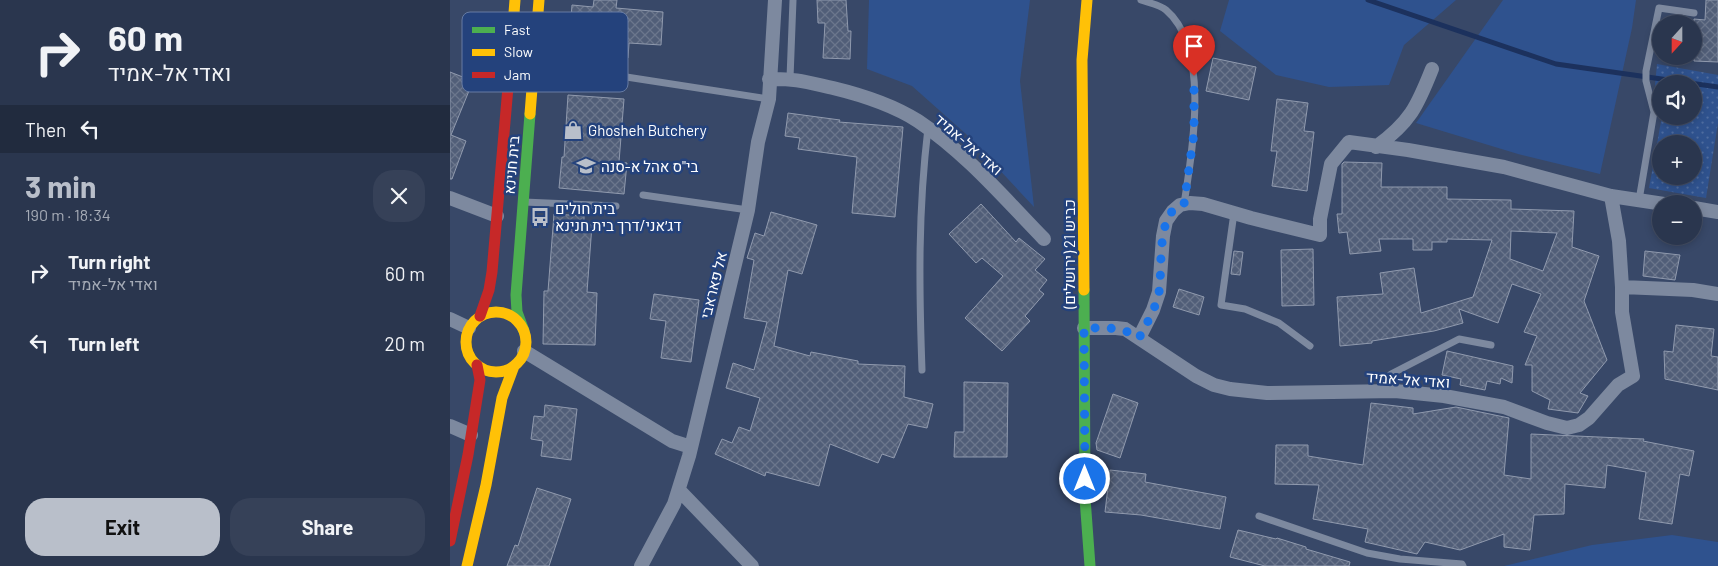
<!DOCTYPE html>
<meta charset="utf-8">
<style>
:root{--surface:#2a364e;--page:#364158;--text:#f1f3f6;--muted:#a5abb6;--line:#465066;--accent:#b9bfca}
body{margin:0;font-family:Barlow,Heebo,sans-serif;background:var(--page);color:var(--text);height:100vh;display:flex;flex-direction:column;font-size:19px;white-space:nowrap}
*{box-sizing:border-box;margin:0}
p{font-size:16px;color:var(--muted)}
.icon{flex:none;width:28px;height:28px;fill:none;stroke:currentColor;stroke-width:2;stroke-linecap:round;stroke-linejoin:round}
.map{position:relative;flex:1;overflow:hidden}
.sheet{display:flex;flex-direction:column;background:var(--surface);width:450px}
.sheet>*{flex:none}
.banner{background:#2a364e;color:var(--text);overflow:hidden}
.needle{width:32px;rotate:201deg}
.fabs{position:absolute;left:1202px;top:15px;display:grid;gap:10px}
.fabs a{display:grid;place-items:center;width:50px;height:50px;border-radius:50%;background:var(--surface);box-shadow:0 2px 8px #0003,0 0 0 1px var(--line);font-size:25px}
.pin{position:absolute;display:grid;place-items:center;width:42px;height:42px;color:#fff;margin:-51px -21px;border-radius:50% 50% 50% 0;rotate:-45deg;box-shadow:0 0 5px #0007}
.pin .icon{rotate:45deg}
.me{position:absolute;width:55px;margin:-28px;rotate:0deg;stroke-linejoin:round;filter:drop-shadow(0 0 4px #0008)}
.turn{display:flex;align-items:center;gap:18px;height:105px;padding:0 25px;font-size:22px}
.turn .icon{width:65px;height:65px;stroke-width:2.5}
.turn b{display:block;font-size:35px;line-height:42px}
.then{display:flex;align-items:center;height:48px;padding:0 25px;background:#0003;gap:10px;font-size:19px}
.round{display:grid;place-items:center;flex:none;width:52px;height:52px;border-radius:20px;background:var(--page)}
.summary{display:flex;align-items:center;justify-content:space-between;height:85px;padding:0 25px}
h1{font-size:30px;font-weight:700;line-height:38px;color:var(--accent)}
.action{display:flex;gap:10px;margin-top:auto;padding:10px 25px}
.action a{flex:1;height:58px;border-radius:20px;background:var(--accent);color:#111;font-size:20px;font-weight:700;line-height:58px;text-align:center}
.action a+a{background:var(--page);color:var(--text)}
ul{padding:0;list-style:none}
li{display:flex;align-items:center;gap:15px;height:70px;padding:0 25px}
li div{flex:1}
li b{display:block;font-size:19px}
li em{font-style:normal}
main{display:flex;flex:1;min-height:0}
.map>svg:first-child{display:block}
</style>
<main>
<section class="sheet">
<div class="banner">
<div class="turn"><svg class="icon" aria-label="right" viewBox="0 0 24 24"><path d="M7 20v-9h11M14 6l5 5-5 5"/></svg><div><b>60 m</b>ואדי אל-אמיד</div></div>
<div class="then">Then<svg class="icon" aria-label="left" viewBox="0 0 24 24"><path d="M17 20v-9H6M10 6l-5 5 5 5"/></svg></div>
</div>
<div class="summary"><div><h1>3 min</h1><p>190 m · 18:34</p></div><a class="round"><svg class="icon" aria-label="close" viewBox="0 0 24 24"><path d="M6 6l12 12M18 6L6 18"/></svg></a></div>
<ul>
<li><svg class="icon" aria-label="right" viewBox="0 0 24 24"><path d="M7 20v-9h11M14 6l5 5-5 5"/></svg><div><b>Turn right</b><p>ואדי אל-אמיד</p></div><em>60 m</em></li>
<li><svg class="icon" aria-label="left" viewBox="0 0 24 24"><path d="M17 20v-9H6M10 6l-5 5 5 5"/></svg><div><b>Turn left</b></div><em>20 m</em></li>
</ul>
<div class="action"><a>Exit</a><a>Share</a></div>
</section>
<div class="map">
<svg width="1268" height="566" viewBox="0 0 1268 566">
<defs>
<pattern id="park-dots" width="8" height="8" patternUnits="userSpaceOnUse" patternTransform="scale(1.25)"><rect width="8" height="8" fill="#2f528e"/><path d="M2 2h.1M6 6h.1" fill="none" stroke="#4e6c9f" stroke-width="1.8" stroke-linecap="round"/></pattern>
<pattern id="building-cross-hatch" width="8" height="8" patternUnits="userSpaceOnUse" patternTransform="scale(1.25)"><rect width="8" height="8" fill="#515e78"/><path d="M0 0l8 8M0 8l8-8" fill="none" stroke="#6b768c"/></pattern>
</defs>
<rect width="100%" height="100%" fill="#384868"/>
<path fill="#2f528e" d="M419,0H580L570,81L584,207L516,134L462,86L417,69Z
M779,0H1006L954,45L939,85L879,87L826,75L770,31Z
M1053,0H1186L1182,28L1150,174L1068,154L966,123Z
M1222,535L1268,542V566H1054L1142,545Z"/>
<path fill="url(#park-dots)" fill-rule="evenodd" d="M1207,64L1268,75V123L1256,198L1199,188L1212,116H1244V84H1211V97L1205,85ZM1211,144H1244V176H1211Z"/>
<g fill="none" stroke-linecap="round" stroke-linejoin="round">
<path stroke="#1c315d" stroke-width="5" d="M918,0L1106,64L1268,87"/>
</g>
<path fill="url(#building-cross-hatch)" stroke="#909aae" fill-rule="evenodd" d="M144,0H167L166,8L213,12L211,45L179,43L178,58L138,55L139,46L119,45L122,5L143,7Z
M367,0H396L398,31H401L400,59L373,58L375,23H368Z
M1256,0H1268V62L1244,61V19L1255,20Z
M763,58L806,67L799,100L756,91Z
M0,72L23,81L1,135L16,141L2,179H0Z
M118,95L174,99L169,162L177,163L174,194L109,188L112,157H114Z
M827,99L858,103L854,131L864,132L857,191L822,186L827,151H821Z
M338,113L390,120L389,122L453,127L445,217L402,213L407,157L348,149L350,138L335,136Z
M894,162L932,163L931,187H997V199L1061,200V209L1124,211L1122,247L1149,256L1134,301L1157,360L1130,393L1138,396L1128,413L1098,409L1100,400L1082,391V365H1075L1087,336L1074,332L1091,294L1062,284L1048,323L1009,309L1013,323L984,331L922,341V343L890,346L887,297L933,294L930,273L964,268L971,313L1023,297L1042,240L997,239V242H982V250H963V239H929L931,251L900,254L897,232L889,233L887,214H892V164ZM1061,231L1107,233L1093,271L1060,259Z
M531,204L566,242L569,238L595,259L585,270L597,280L589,290L594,294L575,316L580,321L552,351L515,318L553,276L532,258L526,263L499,234Z
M321,212L367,225L352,274L338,270L324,346L360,356L361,352L408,361V364L455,366L454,397L483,404L477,428L458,424L444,458L432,454L428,463L380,444L369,486L316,472L315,476L265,454L272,439L282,443L289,427L300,431L310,398L276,388L283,363L304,370L317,322L294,318L304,260L297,258L305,233L314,236Z
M104,214L134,216V224L142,225L137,292L147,293L145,345L93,344L94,291H98Z
M863,249L864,305L832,306L831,250Z
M784,251L793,252L790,275L781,274Z
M1195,251L1230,255L1225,280L1193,276Z
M729,289L754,297L749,315L723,307Z
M204,294L249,300L241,362L211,358L216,321L200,319Z
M1226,325L1264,329L1261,356L1268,357V390L1215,379L1214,351L1223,352Z
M997,351L1063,366L1062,383L1051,378L1050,384L1037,381L1035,390L1010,385L1011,379L992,375Z
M514,382L558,383L557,457H504L505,432H514Z
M663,394L688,403L670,458L647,450L646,443Z
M921,403L963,408V414L1006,407L1059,418L1054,475L1081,479V434L1194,439L1193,441L1244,451L1239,476L1230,474L1222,524L1189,519L1196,472L1157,465L1155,488L1115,484L1114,514L1084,515L1080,550L1054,547V534L1010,550L975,542L967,554L915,542L918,529L863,519L869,485L825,484L826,445H858V456L913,465Z
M95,405L127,409L121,460L91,456L93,441L81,439L84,416L94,417Z
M660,470L696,474L695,482L776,497L770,529L691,515L655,512Z
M87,488L121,499L99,566H57L65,545L68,546Z
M788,530L826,539L827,538L856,547V549L900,562L899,566H815L780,557Z"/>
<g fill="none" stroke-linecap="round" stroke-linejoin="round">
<path stroke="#7d899f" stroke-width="7" d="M691,0C699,3 710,5 716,10C761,48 742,153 734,204
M157,74L319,99
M340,78L343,0
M193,195L298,210
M1189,200L1204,112L1196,81V71L1209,8L1244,13
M74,202L166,206
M784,213L771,305L795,309L829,323L860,346
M472,370C469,287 468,211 478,128
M927,392L941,374L1009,339L1041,345
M809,516L917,553L950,559L1012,564L1013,566"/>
<path stroke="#7d899f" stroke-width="14" d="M319,79C344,78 360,83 383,88C412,95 443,105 468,121C516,153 554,198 594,239
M926,147C960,122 967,107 982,69
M1161,196L1169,241L1172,287L1243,290L1268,294
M0,198L47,216
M1244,208L1268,212
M0,319L19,328
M634,328H666L675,329L746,376L764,385L780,389L817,393L945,391L994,396L1054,407L1097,423L1117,428L1129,425L1139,418L1168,385L1183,376L1172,312V287
M689,338L703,310L709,292L713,236L716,221L723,211L730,205L740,203L753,204L801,218L870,235V219L881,164L899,142L958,150L1054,167L1161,196L1214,204
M74,351L222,441L241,447
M0,426L21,435
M229,490L302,566
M191,566L224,504L239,456L298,210L308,142L319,99L325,0"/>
<path stroke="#4caf50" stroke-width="11" d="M634,290L635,498L640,566
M74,331L67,312L66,295L80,114"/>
<path stroke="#ffc107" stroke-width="11" d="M60,64L65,0
M80,114L89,0
M634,290L632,60L637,0
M16 342a30 30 0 1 1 60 0a30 30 0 1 1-60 0Z
M17,566L36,485L52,398L64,366"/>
<path stroke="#c62828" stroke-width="11" d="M30,316L39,290L42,272L60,64
M0,541L18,455L30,380L27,365"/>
</g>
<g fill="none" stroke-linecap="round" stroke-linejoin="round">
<path stroke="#1a73e8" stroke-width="9" stroke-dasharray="0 16.2" d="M635,479L634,328C655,328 672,326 689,338C697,323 706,308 709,292C713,270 705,210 734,204L744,133V76"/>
</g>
<defs>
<g id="shop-bare" transform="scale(1.5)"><path d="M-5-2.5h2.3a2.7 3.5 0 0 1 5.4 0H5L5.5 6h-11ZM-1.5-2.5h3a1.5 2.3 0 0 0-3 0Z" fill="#b9bfca" stroke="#24427c" stroke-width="2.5" paint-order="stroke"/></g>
<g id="school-bare" transform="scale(1.5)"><path d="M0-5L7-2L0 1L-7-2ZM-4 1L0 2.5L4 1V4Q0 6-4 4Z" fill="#b9bfca" stroke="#24427c" stroke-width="2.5" paint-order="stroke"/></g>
<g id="bus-bare" transform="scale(1.5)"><path d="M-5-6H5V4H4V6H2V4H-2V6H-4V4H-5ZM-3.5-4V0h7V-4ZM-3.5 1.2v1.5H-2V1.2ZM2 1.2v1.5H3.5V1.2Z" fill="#b9bfca" stroke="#24427c" stroke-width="2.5" paint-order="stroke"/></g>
</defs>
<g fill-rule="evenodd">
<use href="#shop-bare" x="123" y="130"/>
<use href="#school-bare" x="136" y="166"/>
<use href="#bus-bare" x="90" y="217"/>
</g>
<g text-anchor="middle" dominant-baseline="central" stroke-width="5" stroke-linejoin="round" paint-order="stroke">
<g font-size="15" fill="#fff" stroke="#24427c" text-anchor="start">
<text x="138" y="130">Ghosheh Butchery</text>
<text x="151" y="166">בי"ס אהל א-סנה</text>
<text x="105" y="208">בית חולים<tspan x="105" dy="17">דג׳אני/דרך בית חנינא</tspan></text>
</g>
<g font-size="15" fill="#fff" stroke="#24427c">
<text transform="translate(519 144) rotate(41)">ואדי אל-אמיד</text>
<text transform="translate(61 165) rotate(-85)">בית חנינא</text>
<text transform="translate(619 254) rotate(-90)">כביש 21 (ירושלים)</text>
<text transform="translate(263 285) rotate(-76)">אל פאראבי</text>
<text transform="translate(958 379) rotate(4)">ואדי אל-אמיד</text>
</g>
</g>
<rect x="12" y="12" width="166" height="80" rx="8" fill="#24427c" stroke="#667ba3" stroke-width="1"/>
<rect x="22" y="27" width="23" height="6" fill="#4caf50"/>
<rect x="22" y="49" width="23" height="7" fill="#ffc107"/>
<rect x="22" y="72" width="23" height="6" fill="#c62828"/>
<g font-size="14" fill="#fff">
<text x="54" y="35">Fast</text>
<text x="54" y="57">Slow</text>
<text x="54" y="80">Jam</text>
</g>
</svg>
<div class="fabs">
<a><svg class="needle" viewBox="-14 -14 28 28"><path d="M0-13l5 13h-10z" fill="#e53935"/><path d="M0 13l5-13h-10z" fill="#a5abb6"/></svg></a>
<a><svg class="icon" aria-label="sound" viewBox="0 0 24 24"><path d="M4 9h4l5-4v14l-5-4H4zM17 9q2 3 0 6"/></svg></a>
<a>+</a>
<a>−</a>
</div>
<div class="pin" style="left:744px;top:76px;background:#d93025"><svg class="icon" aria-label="arrive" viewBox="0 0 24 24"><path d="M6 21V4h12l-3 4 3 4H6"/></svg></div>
<svg class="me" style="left:635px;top:479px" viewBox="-20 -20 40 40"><circle r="17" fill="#1a73e8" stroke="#fff" stroke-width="3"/><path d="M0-11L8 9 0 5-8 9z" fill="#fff"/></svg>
</div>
</main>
